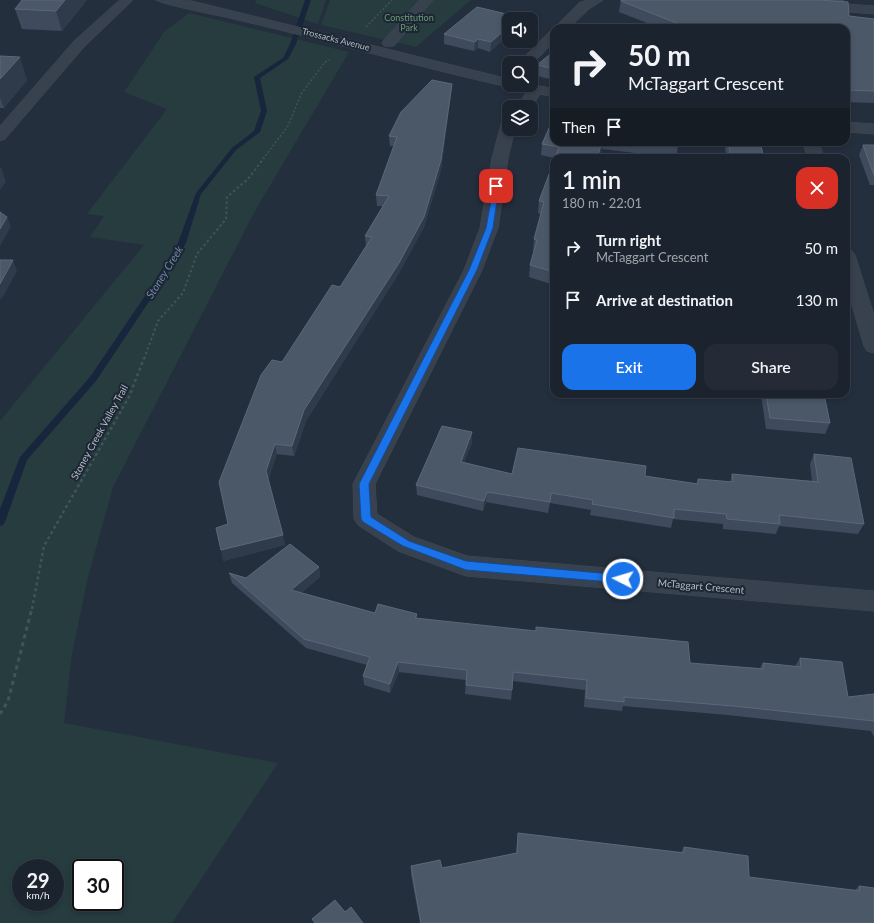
<!DOCTYPE html>
<meta charset="utf-8">
<style>
:root{--surface:#1b232e;--page:#242b36;--text:#f1f3f6;--muted:#a0a4aa;--line:#39404a;--accent:#1a73e8}
body{margin:0;font-family:Lato,sans-serif;background:var(--page);color:var(--text);height:100vh;display:flex;flex-direction:column;font-size:15px;white-space:nowrap}
*{box-sizing:border-box;margin:0}
p{font-size:13px;color:var(--muted)}
.icon{flex:none;width:22px;height:22px;fill:none;stroke:currentColor;stroke-width:2;stroke-linecap:round;stroke-linejoin:round}
.map{position:relative;flex:1;overflow:hidden}
.panel{position:absolute;left:550px;top:154px;width:300px;height:244px;display:flex;flex-direction:column;background:var(--surface);border-radius:12px;box-shadow:0 2px 6px #0003,0 0 0 1px var(--line)}
.panel>*{flex:none}
.hud{position:absolute;left:550px;top:24px;width:300px;height:122px;border-radius:12px;box-shadow:0 2px 6px #0003,0 0 0 1px var(--line);background:#1b232e;color:var(--text);overflow:hidden}
.buttons{position:absolute;left:502px;top:12px;display:grid;gap:8px}
.buttons a{display:grid;place-items:center;width:36px;height:36px;border-radius:8px;background:var(--surface);box-shadow:0 2px 6px #0003,0 0 0 1px var(--line);font-size:20px}
.speed{position:absolute;left:12px;top:859px;display:flex;gap:8px;font-size:20px;font-weight:700;text-align:center}
.speed>*{display:grid;place-content:center;width:52px;height:52px;border-radius:50%;background:var(--surface);box-shadow:0 2px 6px #0003,0 0 0 1px var(--line);line-height:1}
.speed small{font-size:10px;font-weight:400}
.speed .limit{border:2px solid #111;border-radius:6px;background:#fff;color:#111}
.pin{position:absolute;display:grid;place-items:center;width:34px;height:34px;color:#fff;margin:-17px;border-radius:8px;box-shadow:0 2px 6px #0006}
.me{position:absolute;width:44px;margin:-22px;rotate:275deg;stroke-linejoin:round;filter:drop-shadow(0 0 3px #0008)}
.turn{display:flex;align-items:center;gap:14px;height:84px;padding:0 12px;font-size:18px}
.turn .icon{width:52px;height:52px;stroke-width:2.5}
.turn b{display:block;font-size:28px;line-height:34px}
.then{display:flex;align-items:center;height:38px;padding:0 12px;background:#0003;gap:8px;font-size:15px}
.round{display:grid;place-items:center;flex:none;width:42px;height:42px;border-radius:12px;background:var(--page)}
.overview{display:flex;align-items:center;justify-content:space-between;height:68px;padding:0 12px}
h1{font-size:24px;font-weight:600;line-height:30px}
.cta{display:flex;gap:8px;margin-top:auto;padding:8px 12px}
.cta a{flex:1;height:46px;border-radius:12px;background:var(--accent);color:#fff;font-size:16px;font-weight:600;line-height:46px;text-align:center}
.cta a+a{background:var(--page);color:var(--text)}
ul{padding:0;list-style:none}
li{display:flex;align-items:center;gap:12px;height:52px;padding:0 12px}
li div{flex:1}
li b{display:block;font-size:15px}
li em{font-style:normal}
.map>svg:first-child{display:block}
</style>
<div class="map">
<svg width="874" height="923" viewBox="0 0 874 923">
<rect width="100%" height="100%" fill="#242f3e"/>
<path fill="#263c3f" fill-rule="evenodd" d="M256,0H326L318,24L255,3Z
M330,0H471L416,47L321,25Z
M189,13L349,52L255,211L113,487L88,577L72,654L64,723L278,763L172,923H0V421L144,245L90,237L104,216L87,214L167,109L124,92L164,32ZM21,868H55V902H21ZM81,868H115V902H81Z"/>
<g fill="none" stroke-linecap="round" stroke-linejoin="round">
<path fill="#17263c" fill-rule="evenodd" d="M305,0H311L296,44L288,59L260,78L267,111L260,132L236,150L201,194L186,243L156,291L96,381L27,460L5,522L3,525L0,526V509L20,457L90,377L149,290L178,243L196,193L232,148L254,131L261,111L254,77L283,58L290,44Z"/>
<g stroke="#414a57" stroke-width="1">
<path id="minor" d="M120,0H133L84,47L5,139L0,141V126L74,41Z
M156,0L192,1L509,79V85L531,84L554,89V97L540,94L531,108L517,107L527,91C431,71 334,42 238,20C227,17 158,4 156,0Z
M420,0H433L394,46H384L382,43L384,40Z
M587,0H603L589,9L569,28H554L579,3Z
M818,2L874,6V14L813,9L812,6L813,3Z
M554,31V42L531,65V63H518L549,32Z
M509,119V129H515L508,158L498,228L482,270L375,484L377,514L414,537L467,556L874,591V611L466,576L398,551L358,525L354,519L353,484L464,270L480,228L492,158L501,124L504,121Z
M846,122L874,124V134L846,132Z
M803,142H819L824,158H808Z
M846,250L852,251L855,255L874,315V353L867,351L864,346L846,285Z"/>
</g>
<path stroke="#3f5557" stroke-width="1.5" stroke-dasharray="2 2" stroke-linecap="butt" d="M366,27L392,0
M263,159L288,126L301,94L325,62L330,60"/>
<path stroke="#3f5557" stroke-width="2" stroke-dasharray="2.5 2.5" stroke-linecap="butt" d="M144,359L158,321L183,293L197,254L226,219L227,197L248,179L264,158"/>
<path stroke="#3f5557" stroke-width="2.5" stroke-dasharray="3 3" stroke-linecap="butt" d="M32,609L44,546L129,397L144,358"/>
<path stroke="#3f5557" stroke-width="3" stroke-dasharray="4 4" stroke-linecap="butt" d="M0,714L8,701L32,608"/>
<use href="#minor" fill="#38414e" fill-rule="evenodd"/>
</g>
<path fill="#3f4b5c" d="M87,0L62,31L22,29L15,9Z
M621,0H844V2L849,16L874,19V103L846,102V28H660L619,12Z
M519,17L490,52L478,48L474,51L444,44V34Z
M554,51V80L537,76V65Z
M0,56L27,80L4,108H0Z
M452,84L451,94L441,170L424,227L399,273L306,421L294,456L277,454L268,480L285,545L223,561L228,524L282,362L340,287L366,246L365,236L383,206H377L376,195L394,146H390L389,136Z
M554,142H678V146L676,158L602,149L599,158H554L541,155L542,144Z
M727,142H760L764,158H727L725,148Z
M863,145H874V185H870L859,155Z
M554,161V285L529,277L530,265L534,252H533L534,239L541,214L538,213L539,201Z
M761,394H824L830,423L825,434L766,429Z
M472,432V443L464,462L512,474L645,476L696,484L698,479L730,482L732,474L812,481L810,464L814,454L864,524L858,534L779,526L776,534L723,529V524L673,519L671,528L590,515L591,510L550,503L548,513L486,502L483,511L417,495L416,485Z
M319,567L320,577L301,593L375,613L417,614V619L690,663L760,668L763,663L795,666L800,658L848,697L874,694V737L871,731L728,715L623,706L622,711L584,707L585,690L513,681L511,700L465,694L466,680L399,672L390,693L364,685L363,676L367,665L306,648L232,583L229,573L246,578Z
M518,833L681,852L684,847L749,877L855,890L859,886L874,923H420L411,874V866L442,868L516,853Z"/>
<path fill="#2f3b4b" d="M65,0H87L62,31L56,11Z
M509,26V35L490,52L491,42Z
M478,39V48L474,51L475,42Z
M20,57L27,80L4,108L0,98V79Z
M452,84L451,94L441,170L424,227L399,273L306,421L294,456L292,446L304,410Z
M602,142H603L602,149L599,158H597Z
M1,167L6,182L0,190V168Z
M7,217L11,227L0,246V229Z
M13,260L17,271L4,295L0,300V284Z
M472,432V443L460,472L461,462Z
M275,444L277,454L268,481L266,471Z
M487,492L486,502L483,511L484,501Z
M283,535L285,545L223,561L221,550Z
M319,567L320,577L292,600L291,590Z
M398,662L399,672L390,693V684Z"/>
<path fill="#4b5868" stroke="#5c6777" d="M22,0H65L56,11L15,9Z
M621,0H819L848,2L849,16L874,19V91L846,90V28H689L621,1Z
M477,7L519,17L517,19H509V26L491,42L478,39L475,42L444,34Z
M554,51V69L537,65Z
M0,56L20,57L0,79Z
M432,80L452,84L441,160L424,217L399,263L304,410L292,446L275,444L266,471L283,535L221,550L216,528L228,524L219,482L261,375L272,360L282,362L332,285L340,287L372,237L365,236L389,196L376,195L397,137L389,136L401,112Z
M554,117V142H602L597,158H555L559,147L542,144Z
M644,142H678V146Z
M728,142H760L764,158H731Z
M863,145H874V175Z
M554,161V272L530,265L537,240L534,239L544,202L539,201Z
M0,212L7,217L0,229Z
M0,260H13L0,284Z
M766,394H824L830,423L770,418Z
M442,426L472,432L461,462L512,474L518,448L646,466L645,476L698,484V479L733,482L732,474L818,482L814,454L851,458L864,524L779,515L780,524L727,519L726,514L674,509V518L592,504L593,500L551,493L550,502L487,492L484,501L416,485Z
M290,544L319,567L291,590L375,613L378,604L417,614L415,618L536,631V627L688,642L690,663L763,669V663L801,667L800,658L842,662L848,697L874,694V721L733,706L624,697V702L586,698L587,680L513,672L512,690L466,685L467,670L398,662L390,684L363,676L370,657L304,639L229,573L246,578Z
M518,833L684,853V847L748,856L749,877L860,891L859,886L874,888V923H421L411,866L440,860L442,868L517,853Z
M335,900L345,912L351,907L363,923H315L312,919Z"/>
<path fill="#1a73e8" stroke="#114b97" d="M494,184L499,186L493,228L477,270L369,484L371,517L409,541L466,561L623,575L628,579L623,583L466,570L403,546L363,522L361,519L359,484L469,270L486,228Z"/>
<g text-anchor="middle" dominant-baseline="central" stroke-width="4" stroke-linejoin="round" paint-order="stroke">
<g font-size="9" fill="#6b9a76" stroke="#1d2633">
<text x="409" y="17">Constitution<tspan x="409" dy="10">Park</tspan></text>
</g>
<g font-size="9" fill="#b4bcc9" stroke="#1d2633">
<text transform="translate(336 39) rotate(14)">Trossacks Avenue</text>
</g>
<g font-size="10" fill="#b4bcc9" stroke="#1d2633">
<text transform="translate(99 432) rotate(-61)">Stoney Creek Valley Trail</text>
<text transform="translate(701 586) rotate(5)">McTaggart Crescent</text>
</g>
<g font-size="11" font-style="italic" fill="#6d86a8" stroke="#1d2633">
<text transform="translate(164 272) rotate(-58)">Stoney Creek</text>
</g>
</g>
</svg>
<div class="buttons">
<a><svg class="icon" aria-label="sound" viewBox="0 0 24 24"><path d="M4 9h4l5-4v14l-5-4H4zM17 9q2 3 0 6"/></svg></a>
<a><svg class="icon" aria-label="search" viewBox="0 0 24 24"><circle cx="10" cy="10" r="6"/><path d="M15 15l6 6"/></svg></a>
<a><svg class="icon" aria-label="layers" viewBox="0 0 24 24"><path d="M12 4l9 5-9 5-9-5zM3 14l9 5 9-5"/></svg></a>
</div>
<div class="speed"><div>29<small>km/h</small></div><div class="limit">30</div></div>
<div class="pin" style="left:496px;top:186px;background:#d93025"><svg class="icon" aria-label="arrive" viewBox="0 0 24 24"><path d="M6 21V4h12l-3 4 3 4H6"/></svg></div>
<svg class="me" style="left:623px;top:579px" viewBox="-20 -20 40 40"><circle r="17" fill="#1a73e8" stroke="#fff" stroke-width="3"/><path d="M0-11L8 9 0 5-8 9z" fill="#fff"/></svg>
<div class="hud">
<div class="turn"><svg class="icon" aria-label="right" viewBox="0 0 24 24"><path d="M7 20v-9h11M14 6l5 5-5 5"/></svg><div><b>50 m</b>McTaggart Crescent</div></div>
<div class="then">Then<svg class="icon" aria-label="arrive" viewBox="0 0 24 24"><path d="M6 21V4h12l-3 4 3 4H6"/></svg></div>
</div>
<section class="panel">
<div class="overview"><div><h1>1 min</h1><p>180 m · 22:01</p></div><a class="round" style="background:#d93025;color:#fff"><svg class="icon" aria-label="close" viewBox="0 0 24 24"><path d="M6 6l12 12M18 6L6 18"/></svg></a></div>
<ul>
<li><svg class="icon" aria-label="right" viewBox="0 0 24 24"><path d="M7 20v-9h11M14 6l5 5-5 5"/></svg><div><b>Turn right</b><p>McTaggart Crescent</p></div><em>50 m</em></li>
<li><svg class="icon" aria-label="arrive" viewBox="0 0 24 24"><path d="M6 21V4h12l-3 4 3 4H6"/></svg><div><b>Arrive at destination</b></div><em>130 m</em></li>
</ul>
<div class="cta"><a>Exit</a><a>Share</a></div>
</section>
</div>
